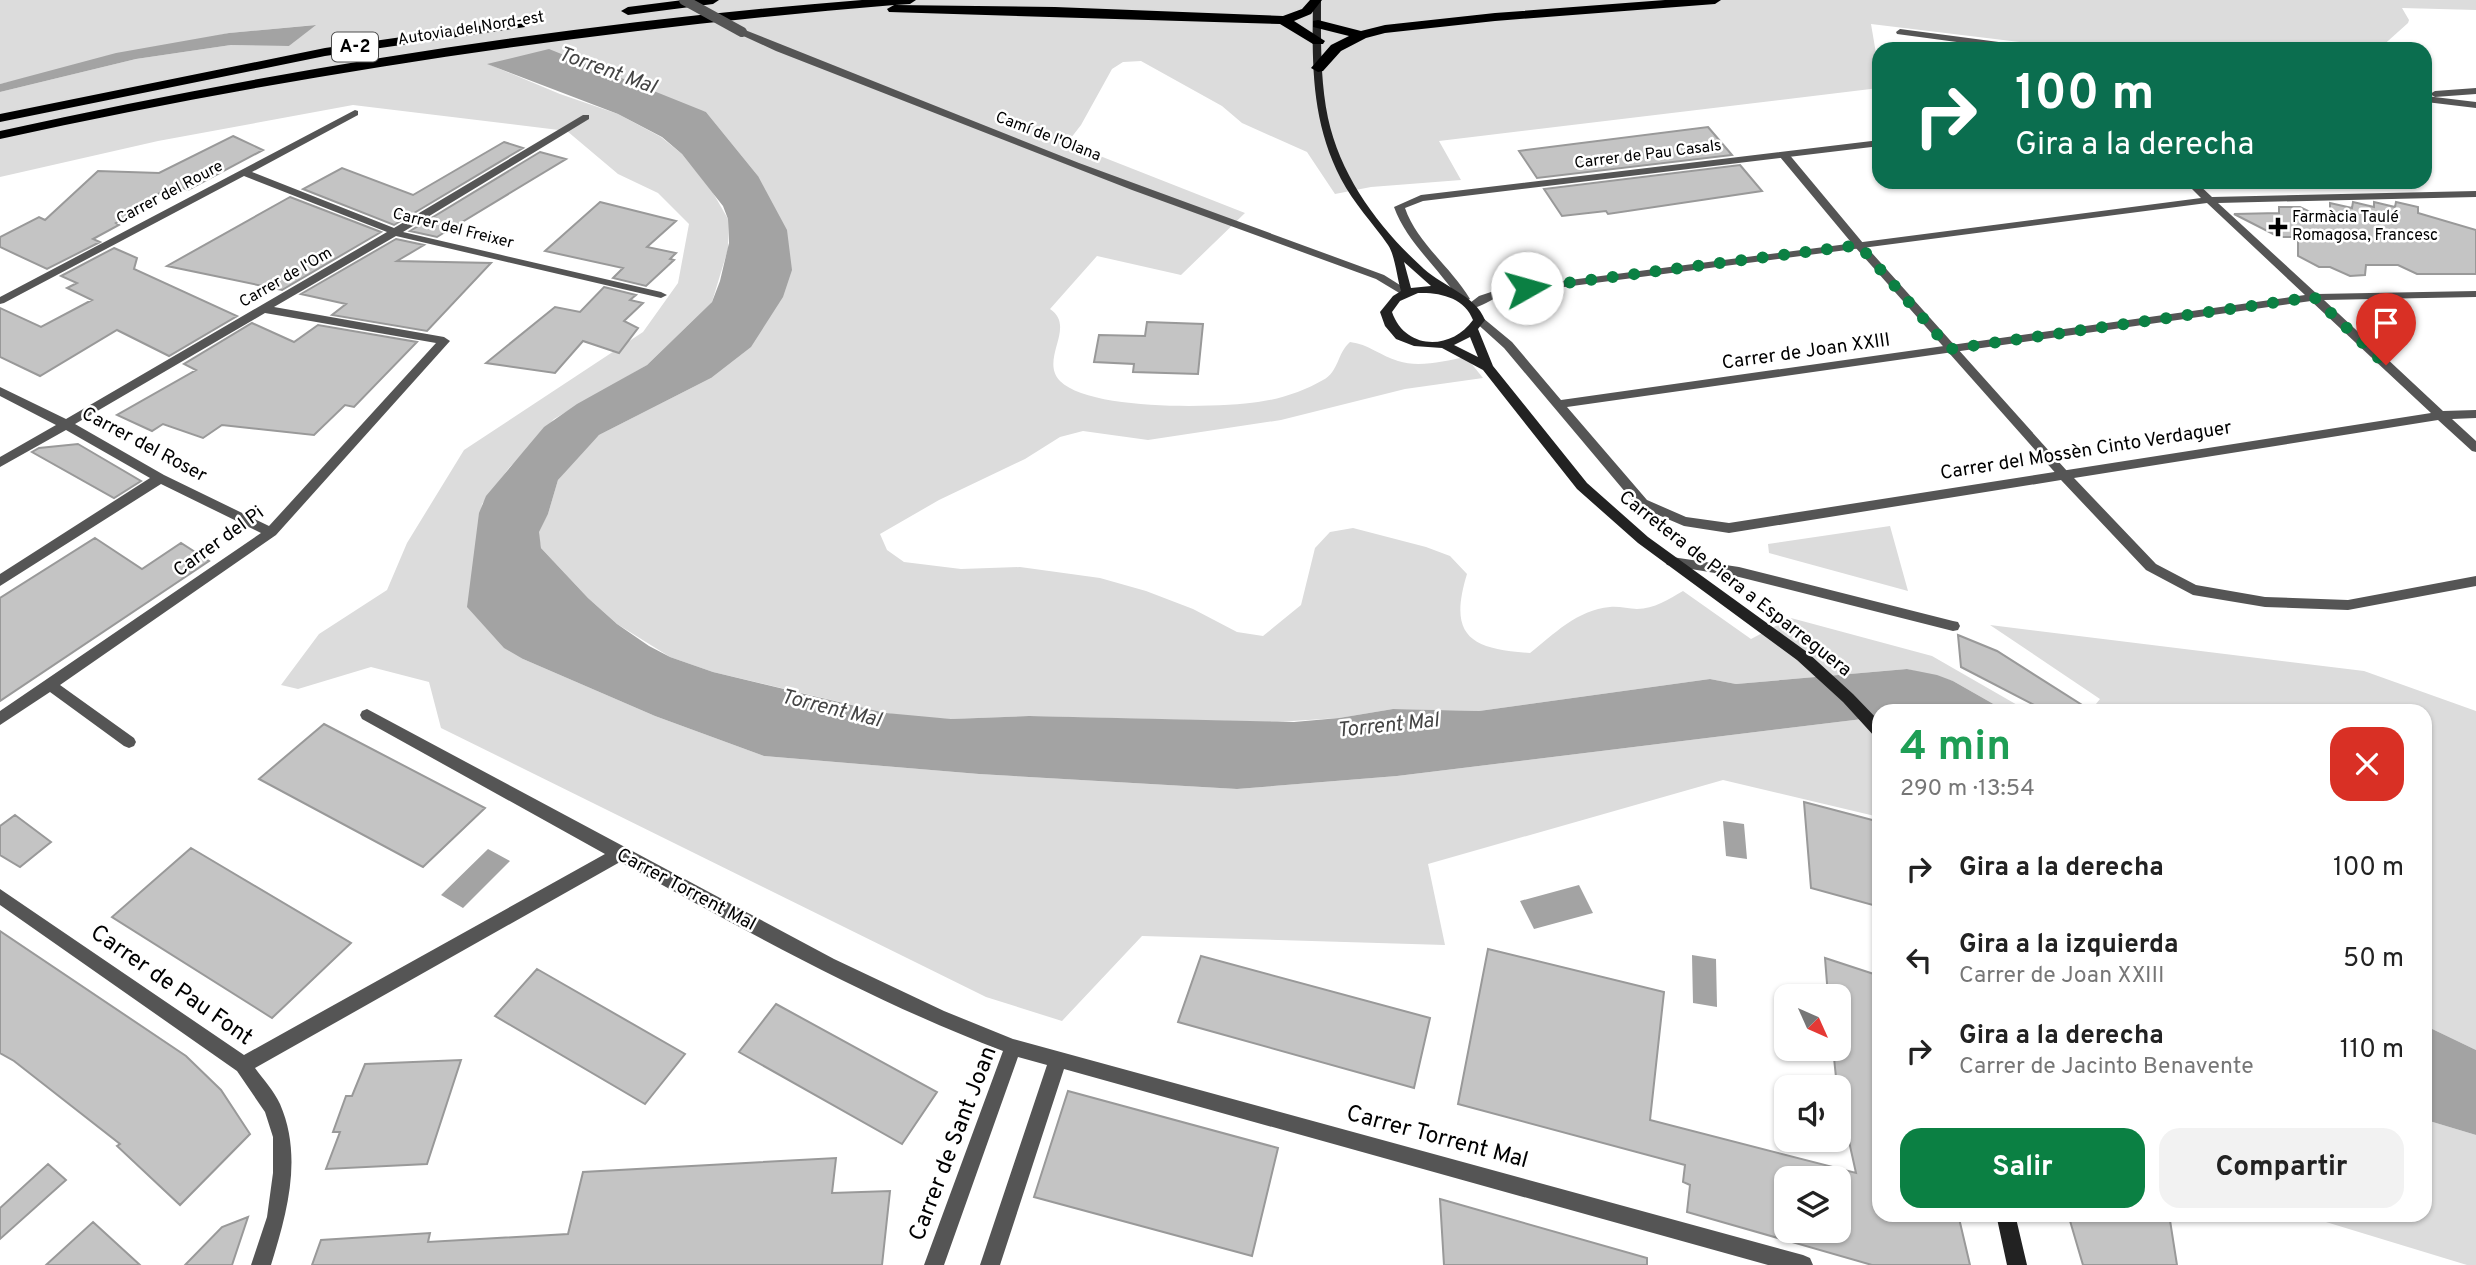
<!DOCTYPE html>
<html lang="es">
<meta charset="utf-8">
<style>
:root{--surface:#fff;--page:#f2f2f2;--text:#222;--muted:#767676;--accent:#0b8043}
body{margin:0;font-family:Overpass,sans-serif;background:var(--page);color:var(--text);height:100vh;display:flex;flex-direction:column;font-size:26px;white-space:nowrap}
*{box-sizing:border-box;margin:0}
p{font-size:23px;color:var(--muted)}
.icon{flex:none;width:38px;height:38px;fill:none;stroke:currentColor;stroke-width:2;stroke-linecap:round;stroke-linejoin:round}
.map{position:relative;flex:1;overflow:hidden}
.panel{position:absolute;left:1872px;top:704px;width:560px;height:518px;display:flex;flex-direction:column;background:var(--surface);border-radius:21px;box-shadow:0 2px 5px #0004}
.panel>*{flex:none}
.top-card{position:absolute;left:1872px;top:42px;width:560px;height:147px;border-radius:21px;box-shadow:0 2px 5px #0004;background:#0b6e4f;color:#fff;overflow:hidden}
.needle{width:46px;rotate:135deg}
.fabs{position:absolute;left:1774px;top:984px;display:grid;gap:14px}
.fabs a{display:grid;place-items:center;width:77px;height:77px;border-radius:14px;background:var(--surface);box-shadow:0 2px 5px #0004;font-size:35px}
.pin{position:absolute;display:grid;place-items:center;width:60px;height:60px;color:#fff;margin:-72px -30px;border-radius:50% 50% 50% 0;rotate:-45deg;box-shadow:0 0 7px #0007}
.pin .icon{rotate:45deg}
.me{position:absolute;width:77px;margin:-38px;rotate:83deg;stroke-linejoin:round;filter:drop-shadow(0 0 5px #0008)}
.turn{display:flex;align-items:center;gap:24px;height:147px;padding:0 28px;font-size:32px}
.turn .icon{width:91px;height:91px;stroke-width:2.5}
.turn b{display:block;font-size:49px;line-height:60px}
.round{display:grid;place-items:center;flex:none;width:74px;height:74px;border-radius:21px;background:var(--page)}
.head{display:flex;align-items:center;justify-content:space-between;height:119px;padding:0 28px}
h1{font-size:42px;font-weight:700;line-height:52px;color:#1e9e55}
.action{display:flex;gap:14px;margin-top:auto;padding:14px 28px}
.action a{flex:1;height:80px;border-radius:21px;background:var(--accent);color:#fff;font-size:28px;font-weight:700;line-height:80px;text-align:center}
.action a+a{background:var(--page);color:var(--text)}
ul{padding:0;list-style:none}
li{display:flex;align-items:center;gap:21px;height:91px;padding:0 28px}
li div{flex:1}
li b{display:block;font-size:26px}
li em{font-style:normal}
.map>svg:first-child{display:block}
</style>
<div class="map">
<svg width="2476" height="1265" viewBox="0 0 2476 1265">
<rect width="100%" height="100%" fill="#fff"/>
<path fill="#dcdcdc" d="M0,0H2476V10L2402,8L2409,20L2408,23L2379,49H2077L1871,24L1879,71V88L1439,141L1461,180L1371,187L1335,194L1307,152L1242,123L1222,106L1141,61L1123,62L1112,69L1081,125L1067,143L1245,213L1181,275L1097,256L1050,309C1077,327 1039,359 1060,381C1090,411 1217,408 1258,402C1281,399 1304,391 1323,380C1339,372 1337,353 1350,342C1368,344 1381,356 1398,361C1419,368 1444,361 1466,357L1483,378L1405,389L1281,420L1148,440L1083,431L1060,437L1025,459L939,500L880,534L887,550L904,562L961,569L1020,567L1100,578L1146,591L1193,609L1237,632L1263,636L1301,605L1315,548L1330,532L1353,528L1426,547L1450,556L1467,574C1448,636 1470,649 1530,653C1554,634 1577,610 1610,607C1619,606 1628,609 1637,609C1654,609 1669,599 1683,591L1751,639L1791,618L1932,656L2026,710H2004L1953,681L1907,669L1736,684L1710,679L1479,711L1393,709L1339,718L1277,722L1029,716L951,719L918,718L886,713L713,672L670,657L617,624L588,598L541,548L538,532L548,514L558,480L583,449L599,435L711,378L758,176L706,112L488,64L560,94L618,114L661,137L682,154L712,191L728,219V249L712,302L647,365L554,419L509,468L482,504L476,547L523,659L655,716L764,756L979,774L1237,789L1397,776L1879,717V817L1723,780L1428,864L1445,945L1142,936L1062,1021L986,997L441,728L429,682L371,667L298,689L281,685L319,634L387,590L407,543L464,450L643,332L678,283L689,224L658,193L618,174L567,131L353,105L158,141L0,177V92L136,59L231,45L289,46L315,25L229,33L0,84Z
M1890,526L1908,591L1769,553L1768,544Z
M1990,625L2364,671L2476,711V1050L2426,1026V710H2091L2100,699Z
M2426,1120L2476,1135V1265H2467L2303,1215L2426,1214Z"/>
<path fill="#a3a3a3" d="M316,25L289,46L231,45L136,59L0,92V84L116,53L229,33Z
M549,49L706,112L758,176L787,230L792,270L783,297L751,347L711,378L599,435L558,480L548,514L539,532L541,548L588,598L617,624L649,646L670,657L713,672L809,695L886,713L951,719L1029,716L1294,722L1339,718L1393,709L1479,711L1710,679L1736,684L1907,669L1937,675L1953,681L2004,710H1880L1879,717L1397,776L1237,789L979,774L764,756L655,716L523,659L504,648L467,607L479,513L486,496L544,427L577,404L647,365L712,302L720,281L729,243L728,219L723,206L682,154L662,137L618,114L487,64Z
M1723,821L1744,824L1747,859L1726,856Z
M488,849L510,861L463,908L441,895Z
M1579,885L1593,913L1534,929L1520,901Z
M1692,955L1716,959L1717,1007L1693,1003Z
M2426,1026L2476,1050V1135L2426,1120Z"/>
<path fill="#c4c4c4" stroke="#999" stroke-width="2" fill-rule="evenodd" d="M1708,127L1732,155L1537,178L1519,151Z
M233,136L263,150L188,190L175,185L122,213L129,216L116,223L119,225L93,239L100,242L47,269L0,247V237L39,217L45,220L98,171L159,173Z
M504,142L523,148L394,225L303,189L342,168L413,195Z
M540,152L566,159L449,230L440,228L445,232L437,237L410,231Z
M1740,165L1762,191L1608,214L1606,211L1562,216L1544,189Z
M290,197L381,232L282,290L167,266Z
M600,202L676,221L647,247L676,253L670,259L674,260L646,286L613,278L623,268L545,251Z
M2374,202L2395,207L2396,202L2418,207V213L2476,230V274H2417L2398,265H2366L2365,275L2350,276L2330,267H2319L2298,256V237H2279L2234,214L2279,213V207H2300L2330,222V203L2352,208L2353,202L2374,207Z
M396,239L424,245L397,261L491,263L427,331L332,315L346,304L301,294Z
M114,248L137,258L134,269L237,316L169,356L117,330L40,376L0,357V308L41,327L92,300L67,288L77,283L61,276Z
M604,287L636,295L630,300L643,303L624,321L638,328L619,353L583,341L555,373L486,363L555,307L580,312Z
M1147,322L1203,324L1198,374L1133,372L1134,364L1094,362L1099,335L1145,336Z
M252,323L294,342L318,325L417,342L354,407L345,405L314,435L222,425L203,438L163,424L152,431L117,415L196,370L184,364Z
M78,444L141,481L114,498L32,452L39,448Z
M95,538L142,569L181,543L209,561L0,701V598Z
M1958,635L1997,651L2090,710H2044L1961,667Z
M324,724L485,808L423,867L259,779Z
M1804,802L1880,822V907L1811,888Z
M15,815L51,842L20,867L0,855V826Z
M191,848L351,943L272,1018L112,917Z
M0,931L186,1056L221,1090L250,1134L180,1205L117,1146L120,1144L14,1061L0,1053Z
M1488,949L1664,992L1650,1120L1856,1173L1837,1087L1833,1048H1839V996H1828L1825,958L1880,976V1214H1958L1970,1265H1872L1687,1212L1690,1185L1683,1182L1685,1165L1458,1104ZM1787,1178H1839V1230H1787Z
M1201,956L1430,1018L1414,1088L1178,1022Z
M537,969L685,1054L645,1104L495,1016Z
M776,1004L937,1092L902,1144L739,1052Z
M461,1060L427,1164L326,1169L340,1132H333L346,1096H352L365,1064Z
M1068,1091L1278,1148L1252,1256L1034,1197Z
M836,1158L832,1193L890,1191L882,1265H312L321,1240L430,1233L428,1242L568,1234L583,1172Z
M48,1164L66,1180L0,1239V1208Z
M1440,1199L1647,1258V1265H1444Z
M2068,1214H2169L2177,1265H2083Z
M248,1217L232,1265H185L222,1227Z
M93,1222L140,1265H46Z"/>
<g fill="none" stroke-linecap="round" stroke-linejoin="round">
<g stroke="#dbdbdb" stroke-width="3">
<path id="motorway" d="M683,0H719L713,4L628,15L621,11L628,7Z
M862,0H916L910,4L895,5L1055,7L1283,16L1302,9L1310,0H1322L1311,14L1294,21L1325,41L1323,44H1313L1280,24L889,12L887,9L894,5C592,30 295,74 0,139V131C285,68 571,23 862,0Z
M1665,0H1721L1715,4L1495,21L1385,33L1366,38L1341,51L1323,71L1318,72L1311,68L1331,45L1349,36L1313,27V21L1318,20L1361,31L1385,25L1495,13Z
M520,20L525,21V27L325,56L0,122V114L325,48Z"/>
</g>
<path fill="#555" fill-rule="evenodd" d="M1784,152L1788,153L1863,243L2067,471L2069,474L2067,477H2059L1855,247L1780,157L1779,155Z"/>
<path fill="#555" fill-rule="evenodd" d="M1900,29L2029,46L2034,49H2009L1897,34L1896,32Z
M739,30H745L1079,163L1384,275L1411,292L1405,295L1401,294L1376,279L1132,190L776,51L739,34Z
M2476,88V94L2435,97L2430,94L2435,91Z
M2426,96L2476,102V108L2426,102Z
M355,110L358,111V115L252,172L394,228L583,115H589V119L403,232L661,292L667,295L661,298L396,236L274,307L444,337L450,341L276,535L60,685L134,738L136,742L134,746L129,748L124,746L50,692L0,725V711L261,533L161,484L0,586V574L150,478L66,430L0,467V457L56,425L0,396V387L66,419L387,232L244,176L4,303L0,304V297ZM265,313L436,343L269,526L164,475L75,424Z
M1880,140V146L1423,201L1405,208C1417,243 1451,267 1470,299L1464,302L1460,301C1440,269 1407,243 1394,207L1421,195Z
M2185,182H2196L2212,197L2476,191V197L2218,203L2317,294L2476,291V297L2324,300L2443,411L2476,410V418L2452,419L2476,441V452L2472,451L2438,420L2074,478L2156,564L2196,585L2265,597L2348,600L2476,576V586L2348,610L2265,607L2193,595L2146,570L2061,480L1729,533L1684,526L1637,506L1504,348L1473,320L1479,316L1483,318L1512,342L1561,400L2305,295L2207,203L1502,295C1492,299 1477,310 1468,308L1466,306L1479,296L1500,289L2201,198ZM2311,301L2431,413L1729,523L1686,517L1647,500L1567,407Z
M1672,557L1739,567L1953,621L1958,622L1960,626L1958,630L1953,631L1739,577L1667,565L1665,562Z
M367,709L834,959L944,1011L1013,1039L1803,1255L1810,1258L1813,1265H1768L1064,1069L1000,1265H980L1047,1065L1018,1057L944,1265H924L1003,1051C869,1000 745,930 620,862L255,1068C263,1079 274,1091 280,1104C303,1157 287,1213 271,1265H251L267,1217L273,1173V1137L265,1112L237,1071L0,905V889L244,1055L605,854L362,719L360,715L362,711Z"/>
<path fill="#222" fill-rule="evenodd" d="M1313,0H1321C1321,39 1320,80 1328,118C1341,178 1380,229 1424,269C1444,287 1475,295 1485,320L1478,329L1493,366L1587,483L1648,537L1807,652L1853,694L1880,722V739L1875,737L1843,702L1797,660L1638,543L1577,489L1483,370L1442,348L1414,346L1396,339L1385,326L1380,312L1393,296L1401,291C1397,278 1395,255 1388,245C1373,223 1354,204 1341,179C1311,121 1312,64 1313,0ZM1404,262L1431,286L1411,288ZM1418,293C1440,292 1465,298 1473,320C1451,351 1405,350 1392,312L1400,301ZM1470,337L1478,357L1454,345Z
M1996,1214H2015L2027,1265H2007Z"/>
<use href="#motorway" fill="#000" fill-rule="evenodd"/>
<path stroke="#555" stroke-width="10" d="M684,0L742,32"/>
</g>
<g fill="none" stroke-linecap="round" stroke-linejoin="round">
<path stroke="#0b8043" stroke-width="12" stroke-dasharray="0 21.6" d="M1527,288L1859,245L1950,349L2314,297L2386,365"/>
</g>
<path fill="#000" stroke="#fff" stroke-width="2.5" d="M2274.5 216.5h7v7h7v7h-7v7h-7v-7h-7v-7h7z"/>
<g text-anchor="middle" dominant-baseline="central" stroke-width="5" stroke-linejoin="round" paint-order="stroke">
<g font-size="16" fill="#000" stroke="#fff">
<text transform="translate(471 29) rotate(-9)">Autovia del Nord-est</text>
<text transform="translate(1048 137) rotate(21)">Camí de l'Olana</text>
<text transform="translate(1648 155) rotate(-7)">Carrer de Pau Casals</text>
<text transform="translate(170 193) rotate(-28)">Carrer del Roure</text>
<text transform="translate(453 229) rotate(14)">Carrer del Freixer</text>
<text transform="translate(286 278) rotate(-30)">Carrer de l'Om</text>
</g>
<g font-size="16" fill="#000" stroke="#fff" text-anchor="start">
<text x="2292" y="218">Farmàcia Taulé<tspan x="2292" dy="18">Romagosa, Francesc</tspan></text>
</g>
<rect fill="#fff" stroke="#4c4c4c" stroke-width="2" x="332" y="32.5" width="46" height="29" rx="5"/>
<g font-size="18" font-weight="bold" fill="#000">
<text x="355" y="47">A-2</text>
</g>
<g font-size="19" fill="#000" stroke="#fff">
<text transform="translate(1806 352) rotate(-8)">Carrer de Joan XXIII</text>
<text transform="translate(144 445) rotate(28)">Carrer del Roser</text>
<text transform="translate(2086 451) rotate(-9)">Carrer del Mossèn Cinto Verdaguer</text>
<text transform="translate(219 542) rotate(-36)">Carrer del Pi</text>
<text transform="translate(1735 584) rotate(38)">Carretera de Piera a Esparreguera</text>
<text transform="translate(686 890) rotate(28)">Carrer Torrent Mal</text>
</g>
<g font-size="21" font-style="italic" fill="#444" stroke="#fff">
<text transform="translate(607 71) rotate(20)">Torrent Mal</text>
<text transform="translate(831 709) rotate(14)">Torrent Mal</text>
<text transform="translate(1388 726) rotate(-6)">Torrent Mal</text>
</g>
<g font-size="23" fill="#000" stroke="#fff">
<text transform="translate(171 986) rotate(35)">Carrer de Pau Font</text>
<text transform="translate(1437 1138) rotate(15)">Carrer Torrent Mal</text>
<text transform="translate(954 1144) rotate(-69)">Carrer de Sant Joan</text>
</g>
</g>
</svg>
<div class="fabs">
<a><svg class="needle" viewBox="-14 -14 28 28"><path d="M0-13l5 13h-10z" fill="#e53935"/><path d="M0 13l5-13h-10z" fill="#767676"/></svg></a>
<a><svg class="icon" aria-label="sound" viewBox="0 0 24 24"><path d="M4 9h4l5-4v14l-5-4H4zM17 9q2 3 0 6"/></svg></a>
<a><svg class="icon" aria-label="layers" viewBox="0 0 24 24"><path d="M12 4l9 5-9 5-9-5zM3 14l9 5 9-5"/></svg></a>
</div>
<div class="pin" style="left:2386px;top:365px;background:#d93025"><svg class="icon" aria-label="arrive" viewBox="0 0 24 24"><path d="M6 21V4h12l-3 4 3 4H6"/></svg></div>
<svg class="me" style="left:1527px;top:288px" viewBox="-20 -20 40 40"><circle r="19" fill="#fff"/><path d="M0-13L10 11 0 6-10 11z" fill="#0b8043"/></svg>
<div class="top-card">
<div class="turn"><svg class="icon" aria-label="right" viewBox="0 0 24 24"><path d="M7 20v-9h11M14 6l5 5-5 5"/></svg><div><b>100 m</b>Gira a la derecha</div></div>
</div>
<section class="panel">
<div class="head"><div><h1>4 min</h1><p>290 m · 13:54</p></div><a class="round" style="background:#d93025;color:#fff"><svg class="icon" aria-label="close" viewBox="0 0 24 24"><path d="M6 6l12 12M18 6L6 18"/></svg></a></div>
<ul>
<li><svg class="icon" aria-label="right" viewBox="0 0 24 24"><path d="M7 20v-9h11M14 6l5 5-5 5"/></svg><div><b>Gira a la derecha</b></div><em>100 m</em></li>
<li><svg class="icon" aria-label="left" viewBox="0 0 24 24"><path d="M17 20v-9H6M10 6l-5 5 5 5"/></svg><div><b>Gira a la izquierda</b><p>Carrer de Joan XXIII</p></div><em>50 m</em></li>
<li><svg class="icon" aria-label="right" viewBox="0 0 24 24"><path d="M7 20v-9h11M14 6l5 5-5 5"/></svg><div><b>Gira a la derecha</b><p>Carrer de Jacinto Benavente</p></div><em>110 m</em></li>
</ul>
<div class="action"><a>Salir</a><a>Compartir</a></div>
</section>
</div>
